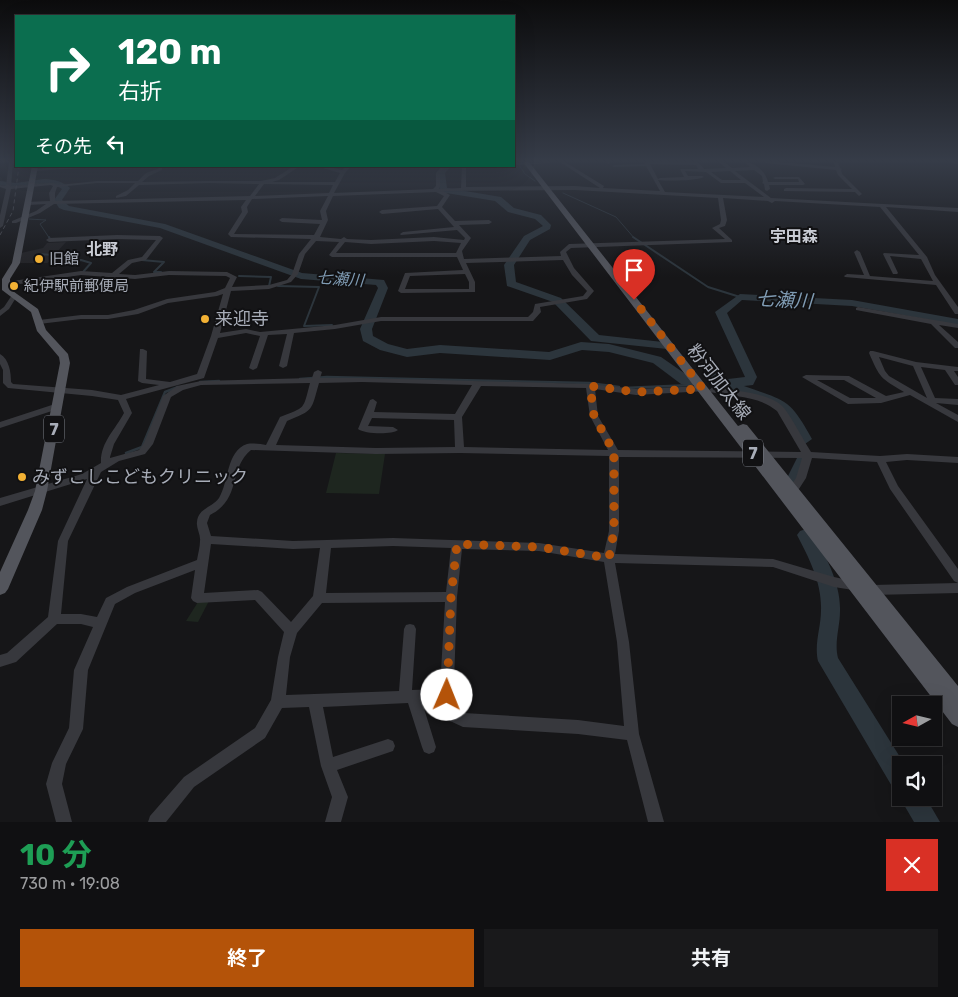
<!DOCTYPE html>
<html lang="ja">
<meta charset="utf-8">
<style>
:root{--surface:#101012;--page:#19191b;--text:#f1f3f6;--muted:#9c9d9f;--line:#303032;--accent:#b45309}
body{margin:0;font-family:Rubik,"Noto Sans JP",sans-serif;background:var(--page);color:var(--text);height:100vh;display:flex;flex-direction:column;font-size:19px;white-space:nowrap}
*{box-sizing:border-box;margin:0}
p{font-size:16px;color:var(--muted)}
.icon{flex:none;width:28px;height:28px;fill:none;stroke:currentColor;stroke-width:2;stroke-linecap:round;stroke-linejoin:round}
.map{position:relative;height:822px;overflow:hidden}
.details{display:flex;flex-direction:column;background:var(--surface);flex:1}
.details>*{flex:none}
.hud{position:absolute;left:15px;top:15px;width:500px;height:152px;border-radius:0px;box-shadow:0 5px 20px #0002,0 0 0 1px var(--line);background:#0b6e4f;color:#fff;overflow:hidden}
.needle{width:32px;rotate:262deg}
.tools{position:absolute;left:892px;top:696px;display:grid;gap:10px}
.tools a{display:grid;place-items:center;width:50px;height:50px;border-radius:0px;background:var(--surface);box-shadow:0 5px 20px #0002,0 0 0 1px var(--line);font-size:25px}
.pin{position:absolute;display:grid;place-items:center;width:42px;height:42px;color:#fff;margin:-51px -21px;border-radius:50% 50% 50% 0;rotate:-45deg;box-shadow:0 0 5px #0007}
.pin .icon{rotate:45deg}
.me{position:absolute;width:55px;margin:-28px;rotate:1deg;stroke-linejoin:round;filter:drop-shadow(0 0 4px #0008)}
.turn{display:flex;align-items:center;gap:18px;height:105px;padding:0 20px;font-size:22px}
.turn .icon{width:65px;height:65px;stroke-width:2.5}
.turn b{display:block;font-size:35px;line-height:42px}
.then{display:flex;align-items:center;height:48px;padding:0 20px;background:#0003;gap:10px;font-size:19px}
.round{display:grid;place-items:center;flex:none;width:52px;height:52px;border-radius:0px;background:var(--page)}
.headline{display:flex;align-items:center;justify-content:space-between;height:85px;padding:0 20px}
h1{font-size:30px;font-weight:700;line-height:38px;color:#1e9e55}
.cta{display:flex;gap:10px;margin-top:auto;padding:10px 20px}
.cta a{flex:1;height:58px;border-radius:0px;background:var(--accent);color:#fff;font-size:20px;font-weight:700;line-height:58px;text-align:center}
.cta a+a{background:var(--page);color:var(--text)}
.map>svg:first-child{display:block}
</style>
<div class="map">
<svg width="958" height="822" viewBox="0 0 958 822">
<rect width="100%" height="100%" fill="#161618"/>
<path fill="#222225" d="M66,242L55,254L58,258L47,263H19L21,253L43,248L47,243Z"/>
<path fill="#1e261f" d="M336,453L385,454L379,494L326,493Z
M209,601L198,622L186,621L198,602Z"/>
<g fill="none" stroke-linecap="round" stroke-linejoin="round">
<path stroke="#2c353c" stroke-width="1" d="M517,162L525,174L535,181
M563,193L616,217L635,239
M29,219L46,220L40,224L50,239"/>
<path stroke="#2c353c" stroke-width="2" d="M49,237L50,239
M633,237L708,287L740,297
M38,254L54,255L58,258
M142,260L164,262L154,272H161
M63,261L81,260L91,263L83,272
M239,276L271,277L269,286
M278,286L319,287L304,326L332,325"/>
<path stroke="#2c353c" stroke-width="2.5" d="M300,379L327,377L589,383L619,387
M200,382L219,381
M718,387L747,392
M624,388L692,385
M126,453L142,447L165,392L178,387"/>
<path fill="#2c353c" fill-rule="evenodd" d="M444,166H451L445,173L447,188L501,197L514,208L541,215L551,225L550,229L530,240L514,265L516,282L561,298L599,335L663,342L667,343L669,346L667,349L591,341L553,302L507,286L504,265L524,236L543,226L535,219L508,212L495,201L440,192L437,173Z
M43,179C53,179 62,181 70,188L62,200L69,206L165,224L302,273L384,280L388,288L372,329L373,336L388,344L407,349L440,345L549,352L581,342L609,344L661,357L697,382L691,386L681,384L653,363L609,352L582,350L550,360L440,353L407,357L380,350L363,341L360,329L378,288L376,285L301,279L160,228L64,210L59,208L54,200L62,189C44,177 20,190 0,185V181L16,183Z
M740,294L852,300L958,319V325L852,306L742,300L727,313L757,377L753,385L744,386C787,401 790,399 812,439L805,444L800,442C794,434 791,423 785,415C771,398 733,392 713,387V382L703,374L709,370L728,379L745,377L715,312Z
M803,455L811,460L800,484H788L786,480L798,456Z
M806,529L812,531C825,555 841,583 840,611C840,627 834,642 838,658L905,765H901V792L893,788L818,661C814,643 821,628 821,610C822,583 809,558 797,535L800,531Z
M901,795V798H926L940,822H914L900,798Z"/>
<path fill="#37383d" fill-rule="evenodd" d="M9,162H13L11,186L51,183L59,185L97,181H138L146,173L160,168H162V170L149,176L142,182L209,181H261L275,178L294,166H300L279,180L272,182H335L340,173L316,166H325L342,170L346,166H351L345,173L334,193L433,189L436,186V173L442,166H447L440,173V186L439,189L461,188L462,166H466V187L575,186L600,188L560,162H565L604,186L603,188L660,191L646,166L614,167L612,166L614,165L645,164L644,162H698L704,169L726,168L719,162H724L732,168L750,167L745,162C755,162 766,172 768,182H799L798,179H775L773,178L775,177H799L805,184L803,185H769L770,189L767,191L765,190L764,184L762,183L763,182L762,176L754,170L735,171L771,198L958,208V212L886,207L927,257L935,275L958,307V314H955L936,285L845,277L844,276L847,274L864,275L854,252L857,250L860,252L870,276L933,281L921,259L890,256L898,273L897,274H893L883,254L884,253L919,255L880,207L775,201L772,203L768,201L723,198L727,220L725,226L719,228L732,240V242L571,248L566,252L574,268L594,291L587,299L540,307L541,312L533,321H381L335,329L294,333L287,366L283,368L279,366L287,334L268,335L257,368L253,370L249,368L260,336L246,333L218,338L204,378L126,399L132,413L114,444L110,457V458L139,450L144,443L163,396L177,386L201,381L312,378L314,372L318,370L322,372L320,378H362L590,384L636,389L703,386L706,387L707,389L706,391L636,395L595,389L598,416L618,450L801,452L777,411C758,395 732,397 710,392L709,390L713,387C733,391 771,392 784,408C794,421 802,438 811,452L880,456L907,454L958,457V463L907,460L886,462L898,486L958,569V583L954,581L890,489L877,462L812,458L806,478L797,492H789L788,490L796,478L802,458L619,457V531L615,554L773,559L834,577L857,582L859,585L857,588L853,590L834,587L773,567L615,563L629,642L639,734L664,822H648L627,740L578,734L463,727L450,721L443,701L422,702L436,747L434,752L429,754L424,752L422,747L408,703L323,707L333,757L388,739L393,741L395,746L393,751L337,770L348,797L341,822H325L332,797L321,766L309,707L282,708L265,738L194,787L166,822H148L150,816L184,777L255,728L271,700L278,657L284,632L255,600L197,603L193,601L191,598L195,570L135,593L115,604L88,670L83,729L66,764L62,784L72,822H56L46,784L52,763L69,728L74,670L93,627L81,624H57L16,662L0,667V655L7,653L48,617L58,541L87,479L0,506V498L82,474L101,463C100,443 115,430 124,413L118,400L92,396L8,388L3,383V370L0,364V354C9,359 11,372 11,382L13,384L92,390L121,395L159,385L142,383L138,381L140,349H143L147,351L146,379L170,382L197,374L211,336L223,294L217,296L168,303L138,314L108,319H81L39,324L35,322L39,320L81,315H108L134,310L167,299L215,292L225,288L230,278L226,276L169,275L135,279L81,275L6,286L3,284L6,282L81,271L112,273L128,260L142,257L156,240L117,239L49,242L46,240L49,238L117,235L160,236L163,238L146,260L132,263L119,274L135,275L169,271L227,272L237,277L232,287L269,285L287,280L292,274L299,254L311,239L231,237L228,234L242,212L241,207L246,200L54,204L40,213L16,223H12V221L36,211L46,204L28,205L25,203L26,202L50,201L49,193L53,186L51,185L11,189L3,226L0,228V215L6,189L0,187V185L6,186ZM650,164L696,165L698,169H680L684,177L660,178L658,179ZM685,171L706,172L721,183H745L764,197L665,192L658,180C669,181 695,181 704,177L702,176H688ZM730,171L741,180H722L711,172ZM97,183H135L128,190L116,196V198L126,196L139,185L209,183L259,184L250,196L55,201V193L57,187ZM264,184L333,185L329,193L255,196ZM575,190L718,198L721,220L720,224L712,228L725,239L569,244L560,252L561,256L464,259L462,251L471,238L459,225L489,224L492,222L489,220L455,221L442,207L450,195L443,191ZM436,192L444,196L437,206L382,210L379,212L382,214L438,209L454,227L403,232L400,234L401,235L457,230L465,238L464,240L434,237L371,240L347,239L344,237L341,239L320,237L328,220L326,211L333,196ZM328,196L320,211L322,220L282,218L279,220L282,222L320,224L314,235L234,234L248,212L247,207L252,199ZM316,241L339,242L329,255L332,257H457L463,270L405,273L398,291L401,293L475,292V282L466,263L563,260L572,275L587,291L583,296L535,304L533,312L528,317H381L335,325L260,332L246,329L220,333L231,291L269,289L291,282L298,274L305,254ZM434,241L461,243L456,253H336L345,242L371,244ZM465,274L469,282V289H405L410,276ZM362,382L472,385L455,414L374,412L377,402L373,399L370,400L358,429C364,434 392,435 398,430L393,427L368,426L372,418L454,420L455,447L376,448L276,445L287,421C314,410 311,411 319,383ZM310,383C303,410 306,407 280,417L266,445C261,444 253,443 247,444C226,451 229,482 219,498C212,508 198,508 197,522C196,528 201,535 200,541C200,547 198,554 197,560L127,587L106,598L97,617L81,614H61L68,541L101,472L119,461L145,454L153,444L171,397L183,390L201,385ZM481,386L586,388L590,416L608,450L464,447L462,417ZM251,450L376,454L460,453L609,456V531L604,553L539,543L393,538L293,541L211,536L207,523L210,515C242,499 228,469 251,450ZM211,544L293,549L320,548L313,596L291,622L262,592L258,590L204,593ZM393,546L451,548L446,592L326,593L331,548ZM462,549L539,551L604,562L617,642L624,726L578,720L464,713L460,711L454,695V682L457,597ZM445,602L440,689L412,690L416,629L414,625L410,624L406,625L404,629L399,691L286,695L290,657L297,633L322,603Z
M552,162L550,163L514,165V163Z
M605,162H610V163L608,164Z
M764,162H780L835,167L834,162H838L840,168L842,169L841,170L842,174L862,194L859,196L855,192L784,191V189L786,188L852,189L838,175L836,170L766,163Z
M952,162H958V164L952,163Z
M72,166H179L82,168L34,171L32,170L34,169Z
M14,294L17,296L9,309L0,316V310L4,307L12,295Z
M858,307L958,324V328L939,325L958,342V348H955L931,324L856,310V308Z
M870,351H873L916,362L958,367V371H954L958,377V385H955L945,370L921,367L935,398L958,399V405L936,403L958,415V422L910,395L881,403L848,404L802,377L806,375L849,376L886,396L904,392C880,378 880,378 869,353ZM879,357L913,366L927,398L889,376L885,371ZM817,380H844L876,398H850Z
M58,403L62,406L61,408L0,428V422Z
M958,583V593L872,595L868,593L866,590L868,587L872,585Z"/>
<path fill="#53555c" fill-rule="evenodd" d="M523,162H529L738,426L743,424L747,425L958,686V727L952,724Z
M32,166H38L20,263L10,279V289L38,309L46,330L68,354L70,363L47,491L42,510L8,589L5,593L0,595V572L28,510L35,491L60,363L59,357L37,331L31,312L2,290V279L12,263Z"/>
<path stroke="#4a4c52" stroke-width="1" stroke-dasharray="4 3" stroke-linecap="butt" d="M0,235L13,211L19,166"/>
</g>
<linearGradient id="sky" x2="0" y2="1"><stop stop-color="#0c0c0d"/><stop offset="0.58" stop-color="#363c48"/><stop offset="1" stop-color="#363c48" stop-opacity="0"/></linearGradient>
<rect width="958" height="277" fill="url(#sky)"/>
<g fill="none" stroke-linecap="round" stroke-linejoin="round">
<path stroke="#b45309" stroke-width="9" stroke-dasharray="0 16.2" d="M447,695L451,597L457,544L539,547L609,558L614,531V452L594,416L590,386L636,392L703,389L634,300"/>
</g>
<g fill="#f2b134" stroke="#111113" stroke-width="2">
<circle cx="39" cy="259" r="5"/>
<circle cx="14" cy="286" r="5"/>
<circle cx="205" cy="319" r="5"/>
<circle cx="22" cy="477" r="5"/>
</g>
<g text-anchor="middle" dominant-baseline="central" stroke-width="4" stroke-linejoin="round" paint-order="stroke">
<g font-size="15" fill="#a8adb8" stroke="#111113" text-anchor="start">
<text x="49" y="259">旧館</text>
<text x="24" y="286">紀伊駅前郵便局</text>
</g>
<g font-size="16" font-weight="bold" fill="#c9ccd4" stroke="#111113">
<text x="794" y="236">宇田森</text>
<text x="102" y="249">北野</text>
</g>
<g font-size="16" font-style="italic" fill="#7f9bb3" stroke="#111113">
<text transform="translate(340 279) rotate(4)">七瀬川</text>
</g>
<g fill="#111113" stroke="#7b7e86" stroke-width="1">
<rect x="44" y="415.5" width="20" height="27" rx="4"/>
<rect x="743" y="439.5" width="20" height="27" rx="4"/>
</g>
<g font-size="16" font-weight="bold" fill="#a8adb8">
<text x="54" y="429">7</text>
<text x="753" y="453">7</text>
</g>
<g font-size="18" fill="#a8adb8" stroke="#111113" text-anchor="start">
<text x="215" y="319">来迎寺</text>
<text x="32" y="477">みずこしこどもクリニック</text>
</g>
<g font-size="18" fill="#a8adb8" stroke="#111113">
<text transform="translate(719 382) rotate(52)">粉河加太線</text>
</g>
<g font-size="19" font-style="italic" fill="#7f9bb3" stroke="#111113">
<text transform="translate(784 300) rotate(3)">七瀬川</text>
</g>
</g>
</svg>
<div class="tools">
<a><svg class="needle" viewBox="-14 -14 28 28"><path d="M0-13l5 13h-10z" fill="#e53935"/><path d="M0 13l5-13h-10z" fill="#9c9d9f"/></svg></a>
<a><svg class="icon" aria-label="sound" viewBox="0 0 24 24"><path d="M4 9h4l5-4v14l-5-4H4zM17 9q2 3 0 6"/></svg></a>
</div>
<div class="pin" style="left:634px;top:300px;background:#d93025"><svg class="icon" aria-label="arrive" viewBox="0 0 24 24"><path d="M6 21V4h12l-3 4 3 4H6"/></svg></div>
<svg class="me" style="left:447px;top:695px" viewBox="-20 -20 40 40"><circle r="19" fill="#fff"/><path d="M0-13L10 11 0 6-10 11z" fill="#b45309"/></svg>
<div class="hud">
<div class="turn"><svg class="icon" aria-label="right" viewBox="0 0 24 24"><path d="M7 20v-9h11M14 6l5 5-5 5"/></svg><div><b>120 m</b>右折</div></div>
<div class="then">その先<svg class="icon" aria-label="left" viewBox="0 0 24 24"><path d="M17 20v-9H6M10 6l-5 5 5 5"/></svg></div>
</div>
</div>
<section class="details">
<div class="headline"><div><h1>10 分</h1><p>730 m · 19:08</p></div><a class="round" style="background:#d93025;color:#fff"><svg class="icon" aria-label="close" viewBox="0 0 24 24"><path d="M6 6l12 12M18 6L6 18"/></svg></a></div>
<div class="cta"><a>終了</a><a>共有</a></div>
</section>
